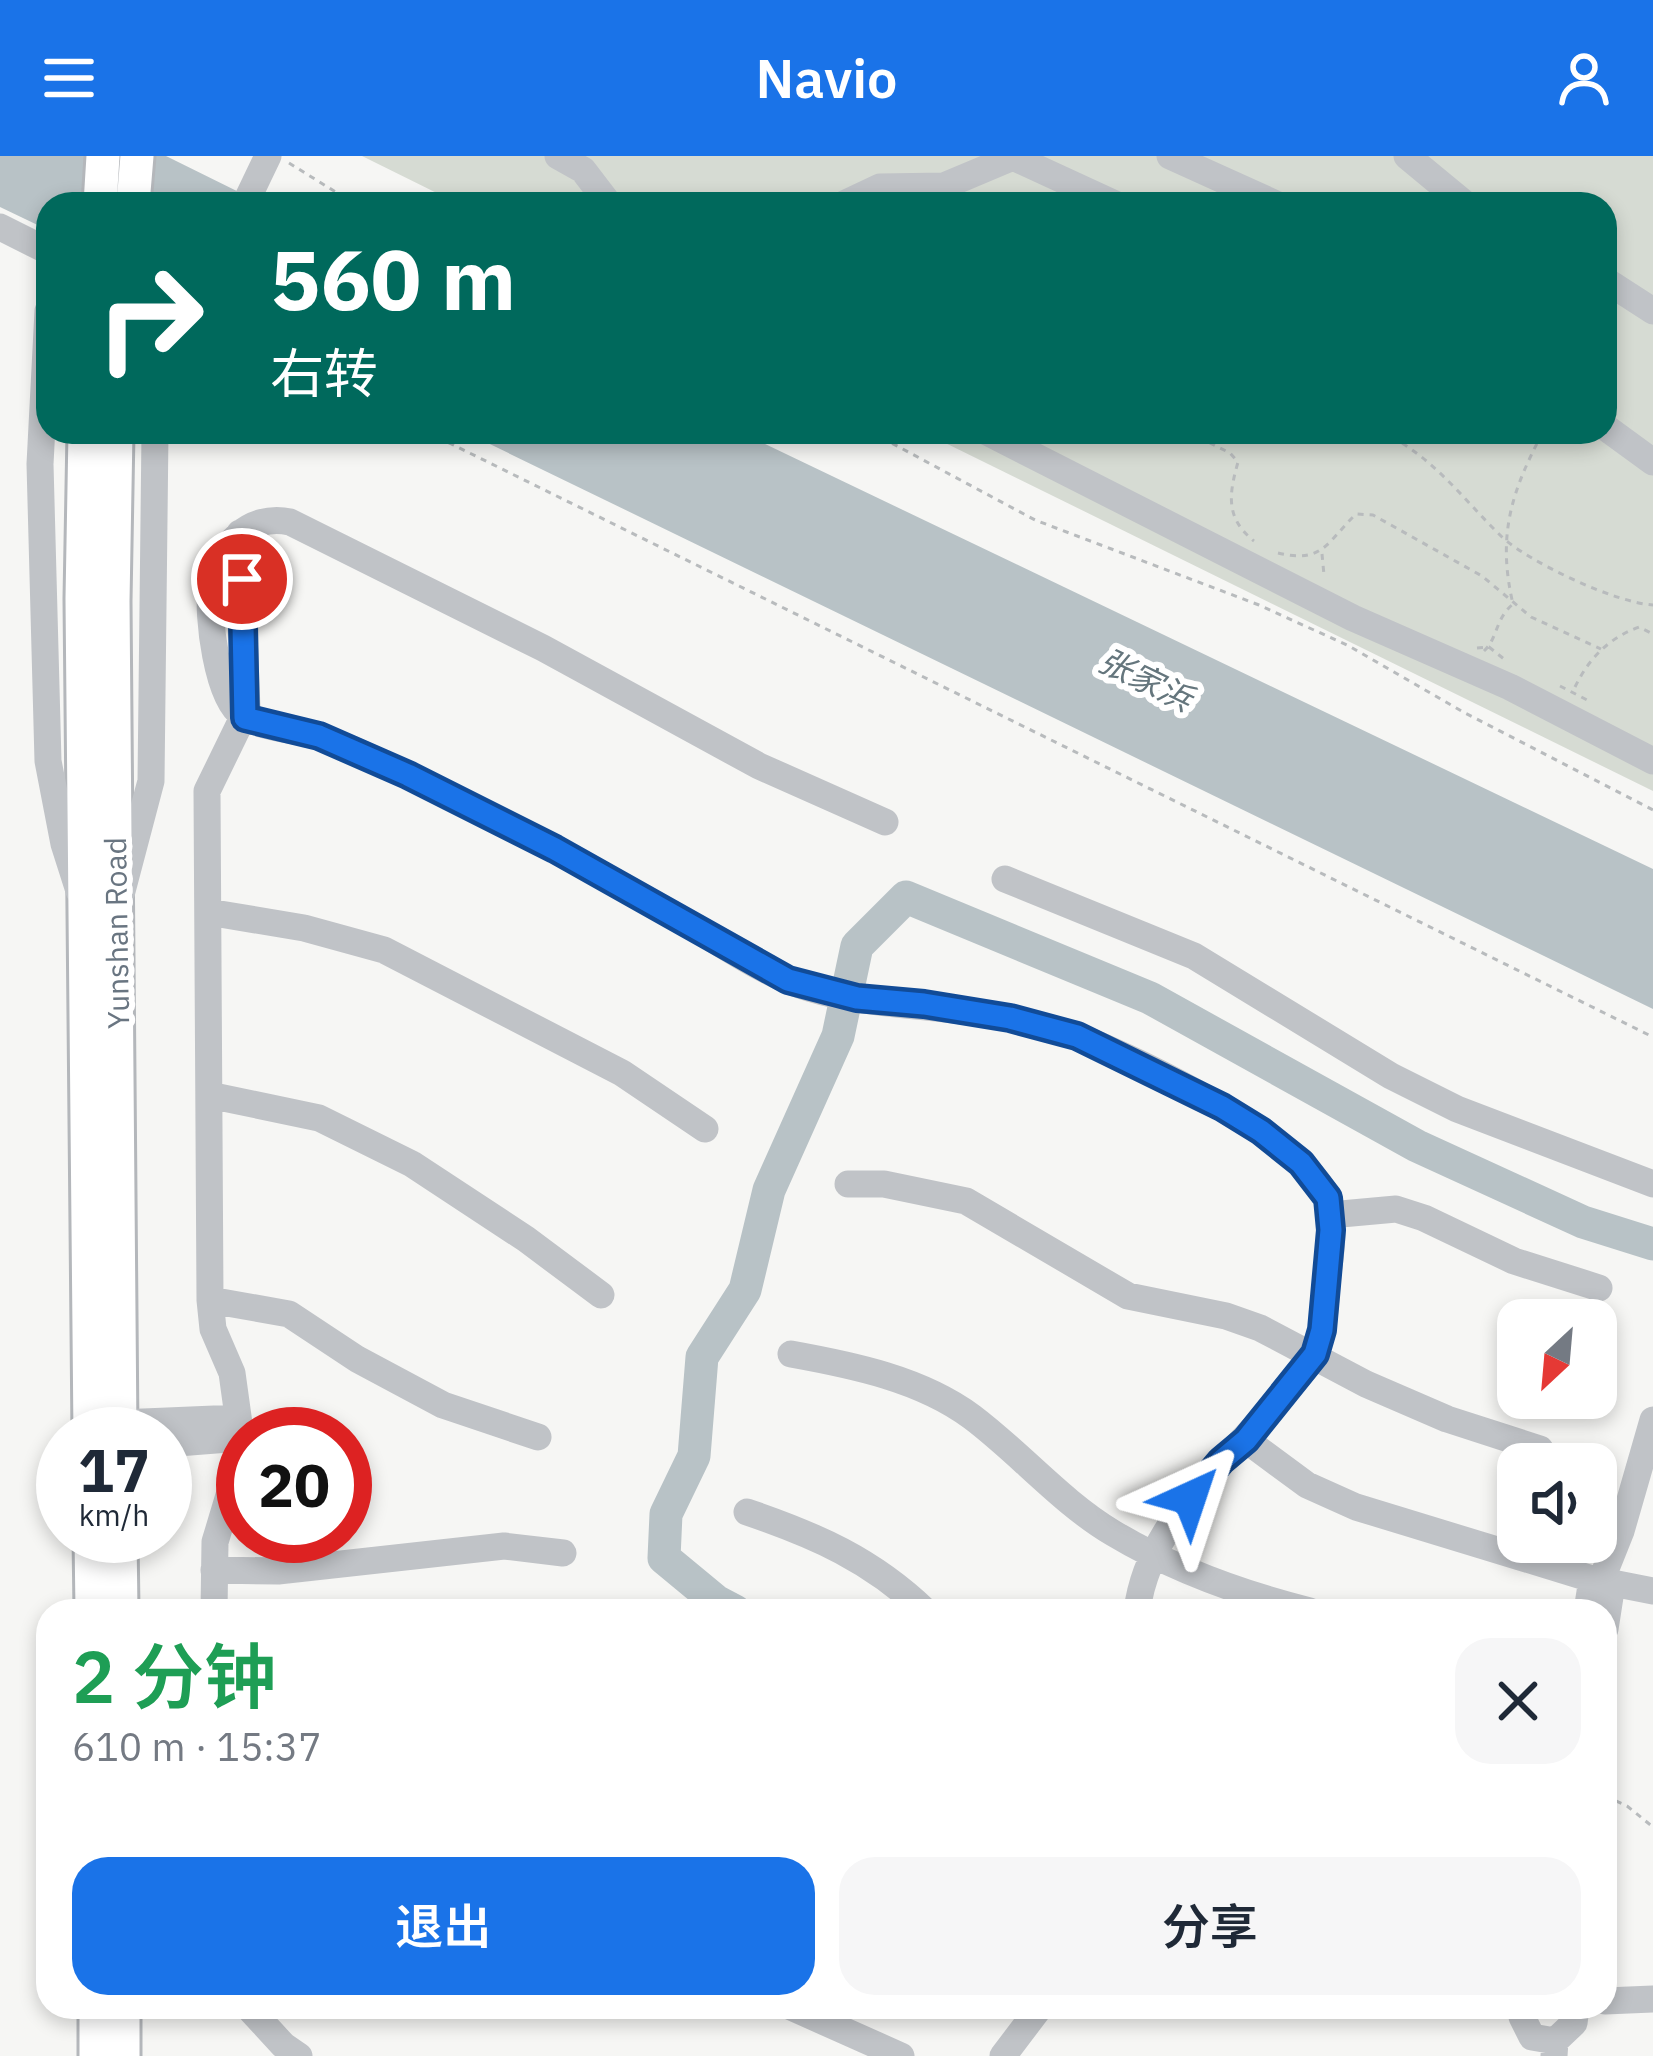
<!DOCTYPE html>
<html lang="zh">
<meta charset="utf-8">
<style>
:root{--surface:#fff;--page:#f6f6f7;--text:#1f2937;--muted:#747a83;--accent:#1a73e8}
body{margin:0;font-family:"IBM Plex Sans","Noto Sans SC",sans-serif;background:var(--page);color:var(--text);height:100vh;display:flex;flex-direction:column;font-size:45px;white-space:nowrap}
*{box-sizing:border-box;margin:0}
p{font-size:39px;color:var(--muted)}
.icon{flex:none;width:66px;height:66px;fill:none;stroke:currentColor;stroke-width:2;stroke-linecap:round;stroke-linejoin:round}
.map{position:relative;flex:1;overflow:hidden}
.sheet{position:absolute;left:36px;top:1443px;width:1581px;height:420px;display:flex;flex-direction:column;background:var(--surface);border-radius:36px;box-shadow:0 6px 18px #0003}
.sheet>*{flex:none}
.banner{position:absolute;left:36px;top:36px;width:1581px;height:252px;border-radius:36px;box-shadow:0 6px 18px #0003;background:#00695c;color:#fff;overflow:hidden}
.needle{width:78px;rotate:206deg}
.fabs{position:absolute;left:1497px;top:1143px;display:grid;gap:24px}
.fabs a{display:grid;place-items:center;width:120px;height:120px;border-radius:24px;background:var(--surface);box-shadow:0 6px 18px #0003;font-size:60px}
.speed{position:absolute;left:36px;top:1251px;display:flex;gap:24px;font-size:60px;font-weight:700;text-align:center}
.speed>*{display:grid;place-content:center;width:156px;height:156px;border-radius:50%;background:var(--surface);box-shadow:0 6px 18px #0003;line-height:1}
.speed small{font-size:30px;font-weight:400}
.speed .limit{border:18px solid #d22;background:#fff;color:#111}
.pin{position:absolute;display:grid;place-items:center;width:102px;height:102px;color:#fff;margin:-51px;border:6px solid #fff;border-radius:50%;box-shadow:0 3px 12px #0007}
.me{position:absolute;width:132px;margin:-66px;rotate:42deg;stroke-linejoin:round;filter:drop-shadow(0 0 9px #0008)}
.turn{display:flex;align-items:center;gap:42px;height:252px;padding:0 36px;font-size:54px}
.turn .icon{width:156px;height:156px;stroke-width:2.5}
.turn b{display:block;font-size:84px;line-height:102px}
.round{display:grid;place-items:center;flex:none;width:126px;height:126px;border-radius:36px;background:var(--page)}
.head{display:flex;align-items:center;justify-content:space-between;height:204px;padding:0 36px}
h1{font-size:72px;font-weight:600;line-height:90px;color:#1e9e55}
.primary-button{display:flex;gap:24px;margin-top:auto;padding:24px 36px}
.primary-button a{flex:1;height:138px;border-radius:36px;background:var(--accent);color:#fff;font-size:48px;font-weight:600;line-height:138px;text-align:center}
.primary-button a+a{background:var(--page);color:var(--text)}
header{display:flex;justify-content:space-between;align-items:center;height:156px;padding:0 36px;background:var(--accent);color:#fff;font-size:54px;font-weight:600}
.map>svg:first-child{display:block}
</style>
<header><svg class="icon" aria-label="menu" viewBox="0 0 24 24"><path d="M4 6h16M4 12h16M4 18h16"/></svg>Navio<svg class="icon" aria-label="person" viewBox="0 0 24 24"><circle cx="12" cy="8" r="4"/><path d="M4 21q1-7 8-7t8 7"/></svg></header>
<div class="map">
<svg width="1653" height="1900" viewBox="0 0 1653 1900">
<rect width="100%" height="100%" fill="#f6f6f4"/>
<path fill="#d6dbd3" d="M362,0H1653V635L923,276H1605V48H459Z"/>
<path fill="#b8c2c6" d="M0,0H166L263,48H48V74L0,51Z
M465,276H740L1653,713V853Z"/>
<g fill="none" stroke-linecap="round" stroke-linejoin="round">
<path stroke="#b8c2c6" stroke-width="33" d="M735,1455L716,1445L664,1402L666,1358L694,1300L702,1201L745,1134L769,1034L838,880L857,790L906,741L1150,842L1417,990L1583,1066L1653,1088"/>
<g stroke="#b4b7bb" stroke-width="39">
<path id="major" d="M100,48L103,0
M133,48L137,0
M85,276L82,443L90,1278
M116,276L113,445L120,1278
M91,1380L92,1455
M120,1380L121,1455
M96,1851V1900
M123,1851V1900"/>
</g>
<path stroke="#b8bbbd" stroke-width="3" stroke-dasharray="6 6" stroke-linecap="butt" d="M289,7L355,48
M427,276L1653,881
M871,276L1035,364L1259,449L1349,490L1465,557L1653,654
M1188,276L1230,297L1238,306C1229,338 1225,362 1254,385
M1381,276C1432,299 1462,342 1501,380C1528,406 1616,447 1653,449
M1572,276L1586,285
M1278,397C1323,408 1327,386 1356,358L1373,359L1482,420L1531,461L1601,493
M1322,398L1324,419
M1477,492L1489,491L1504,503
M1484,495C1498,482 1495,463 1513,448C1497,380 1511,336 1543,276
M1560,530L1589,545
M1575,531C1589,502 1609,482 1639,471L1653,478
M1605,1640L1627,1650L1653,1671"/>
<path stroke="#c0c3c7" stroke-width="27" d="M558,0L583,14L609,48
M1170,0L1276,48
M1407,0L1465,48
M245,48L268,0
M844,48L880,31L944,30L1013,1L1115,48
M0,71L48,95
M1605,124L1653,155
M48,155L40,308L48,605L64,688L79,735
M1605,271L1653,306
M987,276L1353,462L1510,531L1653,605
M885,666L759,610L543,492L290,366C249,357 218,390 211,431C207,459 217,543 242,559C262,573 293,573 317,580C347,589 377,605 406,618C497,661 585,710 672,759C716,783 762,818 809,832C874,852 945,848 1011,863C1033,868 1056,872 1077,880C1138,903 1301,983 1327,1041C1336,1061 1331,1097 1328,1118C1325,1143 1326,1172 1316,1195C1309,1211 1292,1227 1281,1241C1228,1306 1148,1365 1137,1455
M1005,723L1194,800L1391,920L1457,953L1653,1028
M122,735L151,625L155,276
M208,756L304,772L384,794L622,917L705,973
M209,939L319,962L412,1008L526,1083L601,1139
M848,1028H884L966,1045L1128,1140L1226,1160L1260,1172L1366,1228L1447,1263L1540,1293
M1330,1059L1396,1053L1424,1062L1514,1105L1599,1132
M210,1144L289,1158L357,1203L443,1249L538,1281
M791,1198C852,1209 921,1223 972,1261C1020,1297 1061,1346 1113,1377C1173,1413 1242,1438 1310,1455
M120,1267L238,1262
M1246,1284L1307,1329L1356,1351L1592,1423L1653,1435
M165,1288L241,1282
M747,1356C815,1379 872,1404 925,1455
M214,1414L278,1415L504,1390L563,1397
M1601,1425L1621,1375L1653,1264
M214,1455L215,1386L239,1306L241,1282L232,1217L213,1173L210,1144L207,635L247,553L240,377
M1587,1455L1592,1423
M1605,1473L1612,1428
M1605,1845L1653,1843
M248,1851L283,1889L299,1900
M791,1851L901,1900
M1522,1851V1861L1532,1881L1555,1885
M1003,1900L1040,1851
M1554,1900L1555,1885L1574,1867L1576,1851"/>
<use href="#major" stroke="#fff" stroke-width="33"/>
</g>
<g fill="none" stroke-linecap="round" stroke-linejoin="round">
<g stroke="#114b97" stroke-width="30">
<path id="route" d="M242,423L245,562L319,580L408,619L555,693L788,824L857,842L924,848L1010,862L1077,880L1222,951L1261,975L1301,1007L1328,1042L1331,1074L1322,1174L1315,1198L1246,1284L1221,1305L1190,1342"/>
</g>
<use href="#route" stroke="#1a73e8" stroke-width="21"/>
</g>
<g text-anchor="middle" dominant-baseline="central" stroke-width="12" stroke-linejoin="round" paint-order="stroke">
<g font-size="30" fill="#697581" stroke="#fff">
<text transform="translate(116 777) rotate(-91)">Yunshan Road</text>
</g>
<g font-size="33" font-style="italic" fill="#65767d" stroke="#fff">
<text transform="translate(1146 523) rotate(26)">张家浜</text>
</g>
</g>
</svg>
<div class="fabs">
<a><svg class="needle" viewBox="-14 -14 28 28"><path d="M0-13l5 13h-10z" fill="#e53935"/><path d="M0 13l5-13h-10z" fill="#747a83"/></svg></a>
<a><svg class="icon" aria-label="sound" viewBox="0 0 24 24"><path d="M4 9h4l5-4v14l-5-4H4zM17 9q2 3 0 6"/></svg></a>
</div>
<div class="speed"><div>17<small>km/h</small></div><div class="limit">20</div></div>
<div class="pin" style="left:242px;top:423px;background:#d93025"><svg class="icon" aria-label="arrive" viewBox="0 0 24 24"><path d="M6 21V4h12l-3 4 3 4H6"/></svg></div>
<svg class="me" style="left:1190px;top:1342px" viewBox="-20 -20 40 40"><path d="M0-17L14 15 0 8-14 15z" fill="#1a73e8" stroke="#fff" stroke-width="4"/></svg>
<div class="banner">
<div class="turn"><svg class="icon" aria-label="right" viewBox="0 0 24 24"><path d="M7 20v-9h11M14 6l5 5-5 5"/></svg><div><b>560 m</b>右转</div></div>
</div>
<section class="sheet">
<div class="head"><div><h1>2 分钟</h1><p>610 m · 15:37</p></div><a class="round"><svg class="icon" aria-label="close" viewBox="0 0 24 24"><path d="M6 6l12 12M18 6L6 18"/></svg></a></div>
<div class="primary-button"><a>退出</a><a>分享</a></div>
</section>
</div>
